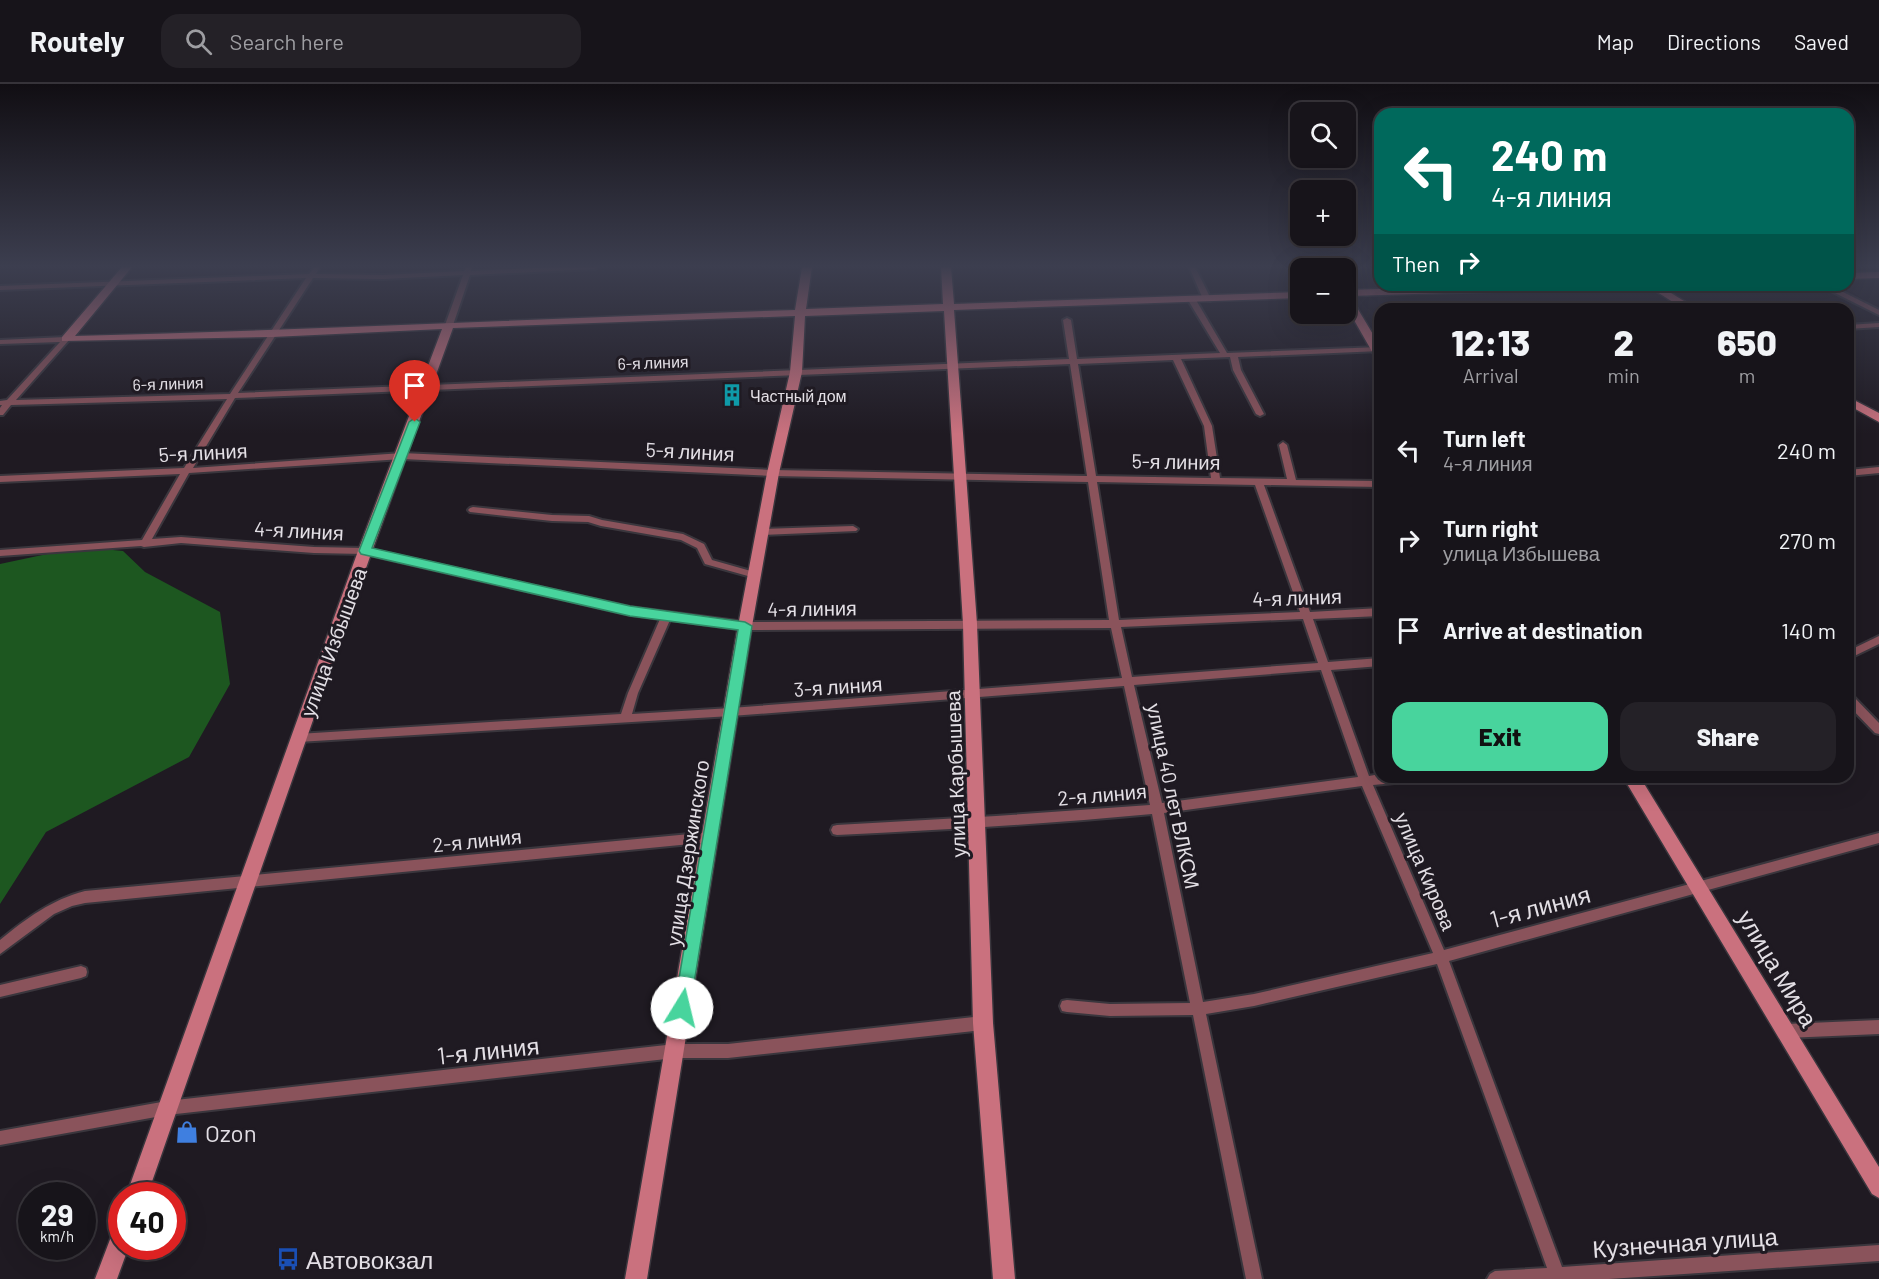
<!DOCTYPE html>
<meta charset="utf-8">
<style>
:root{--surface:#17141a;--page:#242127;--text:#f1f3f6;--muted:#9e9ea2;--line:#363339;--accent:#48d49d}
body{margin:0;font-family:Barlow,sans-serif;background:var(--page);color:var(--text);height:100vh;display:flex;flex-direction:column;font-size:22px;white-space:nowrap}
*{box-sizing:border-box;margin:0}
p{font-size:20px;color:var(--muted)}
.icon{flex:none;width:33px;height:33px;fill:none;stroke:currentColor;stroke-width:2;stroke-linecap:round;stroke-linejoin:round}
.map{position:relative;flex:1;overflow:hidden}
.sheet{position:absolute;left:1374px;top:219px;width:480px;height:480px;display:flex;flex-direction:column;background:var(--surface);border-radius:18px;box-shadow:0 6px 24px #0002,0 0 0 2px var(--line)}
.sheet>*{flex:none}
.banner{position:absolute;left:1374px;top:24px;width:480px;height:183px;border-radius:18px;box-shadow:0 6px 24px #0002,0 0 0 2px var(--line);background:#00695c;color:#fff;overflow:hidden}
.tools{position:absolute;left:1290px;top:18px;display:grid;gap:12px}
.tools a{display:grid;place-items:center;width:66px;height:66px;border-radius:12px;background:var(--surface);box-shadow:0 6px 24px #0002,0 0 0 2px var(--line);font-size:30px}
.speed{position:absolute;left:18px;top:1098px;display:flex;gap:12px;font-size:30px;font-weight:700;text-align:center}
.speed>*{display:grid;place-content:center;width:78px;height:78px;border-radius:50%;background:var(--surface);box-shadow:0 6px 24px #0002,0 0 0 2px var(--line);line-height:1}
.speed small{font-size:15px;font-weight:400}
.speed .limit{border:9px solid #d22;background:#fff;color:#111}
.pin{position:absolute;display:grid;place-items:center;width:51px;height:51px;color:#fff;margin:-62px -26px;border-radius:50% 50% 50% 0;rotate:-45deg;box-shadow:0 0 6px #0007}
.pin .icon{rotate:45deg}
.me{position:absolute;width:66px;margin:-33px;rotate:9deg;stroke-linejoin:round;filter:drop-shadow(0 0 4px #0008)}
.turn{display:flex;align-items:center;gap:21px;height:126px;padding:0 18px;font-size:27px}
.turn .icon{width:78px;height:78px;stroke-width:2.5}
.turn b{display:block;font-size:42px;line-height:51px}
.then{display:flex;align-items:center;height:57px;padding:0 18px;background:#0003;gap:12px;font-size:22px}
.eta{display:flex;justify-content:space-evenly;align-items:center;height:102px;text-align:center}
.eta b{font-size:36px;font-weight:800;line-height:42px}
.button{display:flex;gap:12px;margin-top:auto;padding:12px 18px}
.button a{flex:1;height:69px;border-radius:18px;background:var(--accent);color:#111;font-size:24px;font-weight:800;line-height:69px;text-align:center}
.button a+a{background:var(--page);color:var(--text)}
ul{padding:0;list-style:none}
li{display:flex;align-items:center;gap:18px;height:90px;padding:0 18px}
li div{flex:1}
li b{display:block;font-size:22px}
li em{font-style:normal}
header{display:flex;align-items:center;gap:36px;box-sizing:border-box;height:84px;padding:0 30px;background:var(--surface);border-bottom:2px solid var(--line)}
header strong{font-size:28px}
nav{display:flex;gap:33px;margin-inline-start:auto;font-size:21px}
.search{width:420px;height:54px;background:var(--page);display:flex;align-items:center;gap:15px;box-sizing:border-box;padding:0 21px;border-radius:18px;color:var(--muted);font-size:22px}
.map>svg:first-child{display:block}
</style>
<header>
<strong>Routely</strong>
<div class="search"><svg class="icon" aria-label="search" viewBox="0 0 24 24"><circle cx="10" cy="10" r="6"/><path d="M15 15l6 6"/></svg>Search here</div>
<nav><a>Map</a><a>Directions</a><a>Saved</a></nav>
</header>
<div class="map">
<svg width="1879" height="1195" viewBox="0 0 1879 1195">
<rect width="100%" height="100%" fill="#1f1a22"/>
<path fill="#1d5720" d="M102,465L123,467L145,488L220,528L230,600L189,673L46,748L0,820V480L47,470Z"/>
<g fill="none" stroke-linecap="round" stroke-linejoin="round">
<g stroke="#3a363d" stroke-width="4">
<path id="street" d="M314,183H320L316,190L383,191L464,187L466,183H472L471,187L554,183H598L595,185L470,191L453,241L449,243L445,241L463,191L383,195L313,194L238,309L1069,275L1063,236L1067,234L1071,236L1077,275L1220,269L1188,216L1192,214L1196,216L1227,269L1380,263V267L1238,273L1241,286L1264,330L1260,332L1256,330L1233,286L1230,273L1181,275L1212,342L1220,394L1287,395L1279,361L1283,358L1287,361L1296,396L1380,397V403L1264,401L1310,528L1380,524V532L1313,535L1328,578L1380,574V582L1331,586L1369,692L1380,690V693H1411L1409,696L1405,698L1373,701L1444,866L1879,749V759L1449,877L1562,1183L1879,1161V1177L1609,1195H1487L1490,1190L1495,1187L1547,1184L1437,880L1254,922L1206,930L1262,1195H1246L1193,931L1110,932L1067,928L1062,927L1060,922L1062,917L1067,916L1110,920L1190,919L1152,730C1047,740 942,746 837,751L833,750L831,746L833,742L837,741L996,732L1150,721L1124,602L731,632L298,658L294,657L293,654L294,651L298,650L621,630L628,609L660,535L630,531L365,470L314,469L181,459L144,463L141,462L0,472V466L142,456L180,390L0,398V392L184,384L227,315L11,321L3,331H0V324L2,321H0V317L7,316L60,258L0,260V256L66,253L70,255L16,316L230,310L306,194L0,206V202L309,190ZM1173,276L1204,342L1211,394L1096,392L1078,280ZM1070,280L1087,392L773,386L402,369L193,384L235,314ZM402,375L773,392L1088,398L1109,536L745,538L630,523L365,464L314,463L181,453L152,455L189,389ZM1097,398L1255,401L1300,528L1119,536ZM1303,535L1318,579L1132,593L1121,543ZM670,536L745,546L1111,544L1122,594L731,624L632,630L638,609ZM1321,586L1358,693L1162,719L1134,601ZM1362,702L1433,869L1254,910L1203,918L1164,729Z
M1189,183H1195L1211,215L1210,217L1203,215Z
M1323,183H1330L1331,184H1324Z
M1819,201H1829L1879,226V231Z
M1879,239V243L1848,245V241Z
M1879,383V389L1848,392V386Z
M473,423L552,431L589,432L602,436L683,450L704,460L712,476L758,489L760,491L755,494L705,480L697,464L681,456L601,442L588,438L552,437L470,428L468,426L470,424Z
M853,442L858,445L856,447L762,451L757,448L762,445Z
M1879,552V560L1848,575V567Z
M1848,610L1852,611L1879,639V650L1875,649L1848,621Z
M711,748L715,749L717,753L715,757L711,758L85,819L72,822L54,830L0,870V856C27,834 51,816 85,807Z
M81,882L86,884L87,888L86,892L81,894L0,913V901Z
M983,932L988,934L990,939L988,944L983,946L728,974H675L167,1031L0,1061V1047L167,1017L675,960H728Z
M1879,936V950L1786,954L1781,952L1779,947L1781,942L1786,940Z"/>
</g>
<g stroke="#3a363d" stroke-width="3">
<path id="secondary" d="M122,183H132L75,252C315,246 555,234 795,226L802,183H812L806,225L943,220L941,183H951L954,220L1300,208V214L954,226L977,540L993,939L1015,1195H993L973,939L963,540L944,227L805,232L802,288L779,389L752,542L647,1195H625L738,542L767,389L790,288L795,232L453,244L372,467L147,1112H126L358,467L442,245L272,253L62,257V253Z
M1879,188V194L1848,195V189Z
M1504,201H1607L1602,204L1350,212L1380,262V274L1374,271L1346,222V206Z
M1646,201H1658L1697,225H1684Z
M1848,313L1879,329V338L1848,321Z
M1623,693H1640L1879,1083V1114L1872,1110Z
M122,1142V1162H129L117,1195H95L114,1145Z"/>
</g>
<use href="#street" fill="#8a535b" fill-rule="evenodd"/>
<use href="#secondary" fill="#ca717e" fill-rule="evenodd"/>
</g>
<linearGradient id="sky" x2="0" y2="1"><stop stop-color="#110e13"/><stop offset="0.52" stop-color="#3c3e4f"/><stop offset="1" stop-color="#3c3e4f" stop-opacity="0"/></linearGradient>
<rect width="1879" height="350" fill="url(#sky)"/>
<path fill="#48d49d" stroke="#2f8a66" stroke-width="1.5" d="M415,334L420,338L372,464L630,522L745,538L752,542L689,930L682,933L676,930L674,924L738,546L630,532L361,470L359,467L409,338Z"/>
<defs>
<g id="building-bare" transform="scale(1.8)"><path d="M-4-6H4V6H1V3H-1V6H-4ZM-2.5-4.3h1.7v1.8h-1.7ZM.8-4.3h1.7v1.8H.8ZM-2.5-1h1.7V.8h-1.7ZM.8-1h1.7V.8H.8Z" fill="#0f9aa8" stroke="#1f1a22" stroke-width="2.5" paint-order="stroke"/></g>
<g id="shop-bare" transform="scale(1.8)"><path d="M-5-2.5h2.3a2.7 3.5 0 0 1 5.4 0H5L5.5 6h-11ZM-1.5-2.5h3a1.5 2.3 0 0 0-3 0Z" fill="#3f7fe0" stroke="#1f1a22" stroke-width="2.5" paint-order="stroke"/></g>
<g id="bus-bare" transform="scale(1.8)"><path d="M-5-6H5V4H4V6H2V4H-2V6H-4V4H-5ZM-3.5-4V0h7V-4ZM-3.5 1.2v1.5H-2V1.2ZM2 1.2v1.5H3.5V1.2Z" fill="#1a4fb4" stroke="#1f1a22" stroke-width="2.5" paint-order="stroke"/></g>
</defs>
<g fill-rule="evenodd">
<use href="#building-bare" x="732" y="311"/>
<use href="#shop-bare" x="187" y="1048"/>
<use href="#bus-bare" x="288" y="1175"/>
</g>
<g text-anchor="middle" dominant-baseline="central" stroke-width="6" stroke-linejoin="round" paint-order="stroke">
<g font-size="16" fill="#e3dfe5" stroke="#1f1a22">
<text transform="translate(653 278) rotate(-2)">6-я линия</text>
<text transform="translate(168 299) rotate(-2)">6-я линия</text>
</g>
<g font-size="16" fill="#e3dfe5" stroke="#1f1a22" text-anchor="start">
<text x="750" y="311">Частный дом</text>
</g>
<g font-size="20" fill="#e3dfe5" stroke="#1f1a22">
<text transform="translate(690 367) rotate(3)">5-я линия</text>
<text transform="translate(203 368) rotate(-3)">5-я линия</text>
<text transform="translate(1176 377) rotate(1)">5-я линия</text>
<text transform="translate(299 446) rotate(3)">4-я линия</text>
<text transform="translate(1297 513) rotate(-2)">4-я линия</text>
<text transform="translate(812 524) rotate(-1)">4-я линия</text>
<text transform="translate(333 558) rotate(-70)">улица Избышева</text>
<text transform="translate(838 602) rotate(-4)">3-я линия</text>
<text transform="translate(955 690) rotate(-92)">улица Карбышева</text>
<text transform="translate(1102 710) rotate(-5)">2-я линия</text>
<text transform="translate(1174 712) rotate(78)">улица 40 лет ВЛКСМ</text>
<text transform="translate(477 756) rotate(-6)">2-я линия</text>
<text transform="translate(687 769) rotate(-81)">улица Дзержинского</text>
<text transform="translate(1426 787) rotate(67)">улица Кирова</text>
</g>
<g font-size="24" fill="#e3dfe5" stroke="#1f1a22">
<text transform="translate(1540 822) rotate(-15)">1-я линия</text>
<text transform="translate(1778 884) rotate(59)">улица Мира</text>
<text transform="translate(488 966) rotate(-6)">1-я линия</text>
<text transform="translate(1685 1158) rotate(-4)">Кузнечная улица</text>
</g>
<g font-size="24" fill="#e3dfe5" stroke="#1f1a22" text-anchor="start">
<text x="205" y="1048">Ozon</text>
<text x="306" y="1175">Автовокзал</text>
</g>
</g>
</svg>
<div class="tools">
<a><svg class="icon" aria-label="search" viewBox="0 0 24 24"><circle cx="10" cy="10" r="6"/><path d="M15 15l6 6"/></svg></a>
<a>+</a>
<a>−</a>
</div>
<div class="speed"><div>29<small>km/h</small></div><div class="limit">40</div></div>
<div class="pin" style="left:415px;top:338px;background:#d93025"><svg class="icon" aria-label="arrive" viewBox="0 0 24 24"><path d="M6 21V4h12l-3 4 3 4H6"/></svg></div>
<svg class="me" style="left:682px;top:924px" viewBox="-20 -20 40 40"><circle r="19" fill="#fff"/><path d="M0-13L10 11 0 6-10 11z" fill="#48d49d"/></svg>
<div class="banner">
<div class="turn"><svg class="icon" aria-label="left" viewBox="0 0 24 24"><path d="M17 20v-9H6M10 6l-5 5 5 5"/></svg><div><b>240 m</b>4-я линия</div></div>
<div class="then">Then<svg class="icon" aria-label="right" viewBox="0 0 24 24"><path d="M7 20v-9h11M14 6l5 5-5 5"/></svg></div>
</div>
<section class="sheet">
<div class="eta">
<div><b>12:13</b><p>Arrival</p></div>
<div><b>2</b><p>min</p></div>
<div><b>650</b><p>m</p></div>
</div>
<ul>
<li><svg class="icon" aria-label="left" viewBox="0 0 24 24"><path d="M17 20v-9H6M10 6l-5 5 5 5"/></svg><div><b>Turn left</b><p>4-я линия</p></div><em>240 m</em></li>
<li><svg class="icon" aria-label="right" viewBox="0 0 24 24"><path d="M7 20v-9h11M14 6l5 5-5 5"/></svg><div><b>Turn right</b><p>улица Избышева</p></div><em>270 m</em></li>
<li><svg class="icon" aria-label="arrive" viewBox="0 0 24 24"><path d="M6 21V4h12l-3 4 3 4H6"/></svg><div><b>Arrive at destination</b></div><em>140 m</em></li>
</ul>
<div class="button"><a>Exit</a><a>Share</a></div>
</section>
</div>
